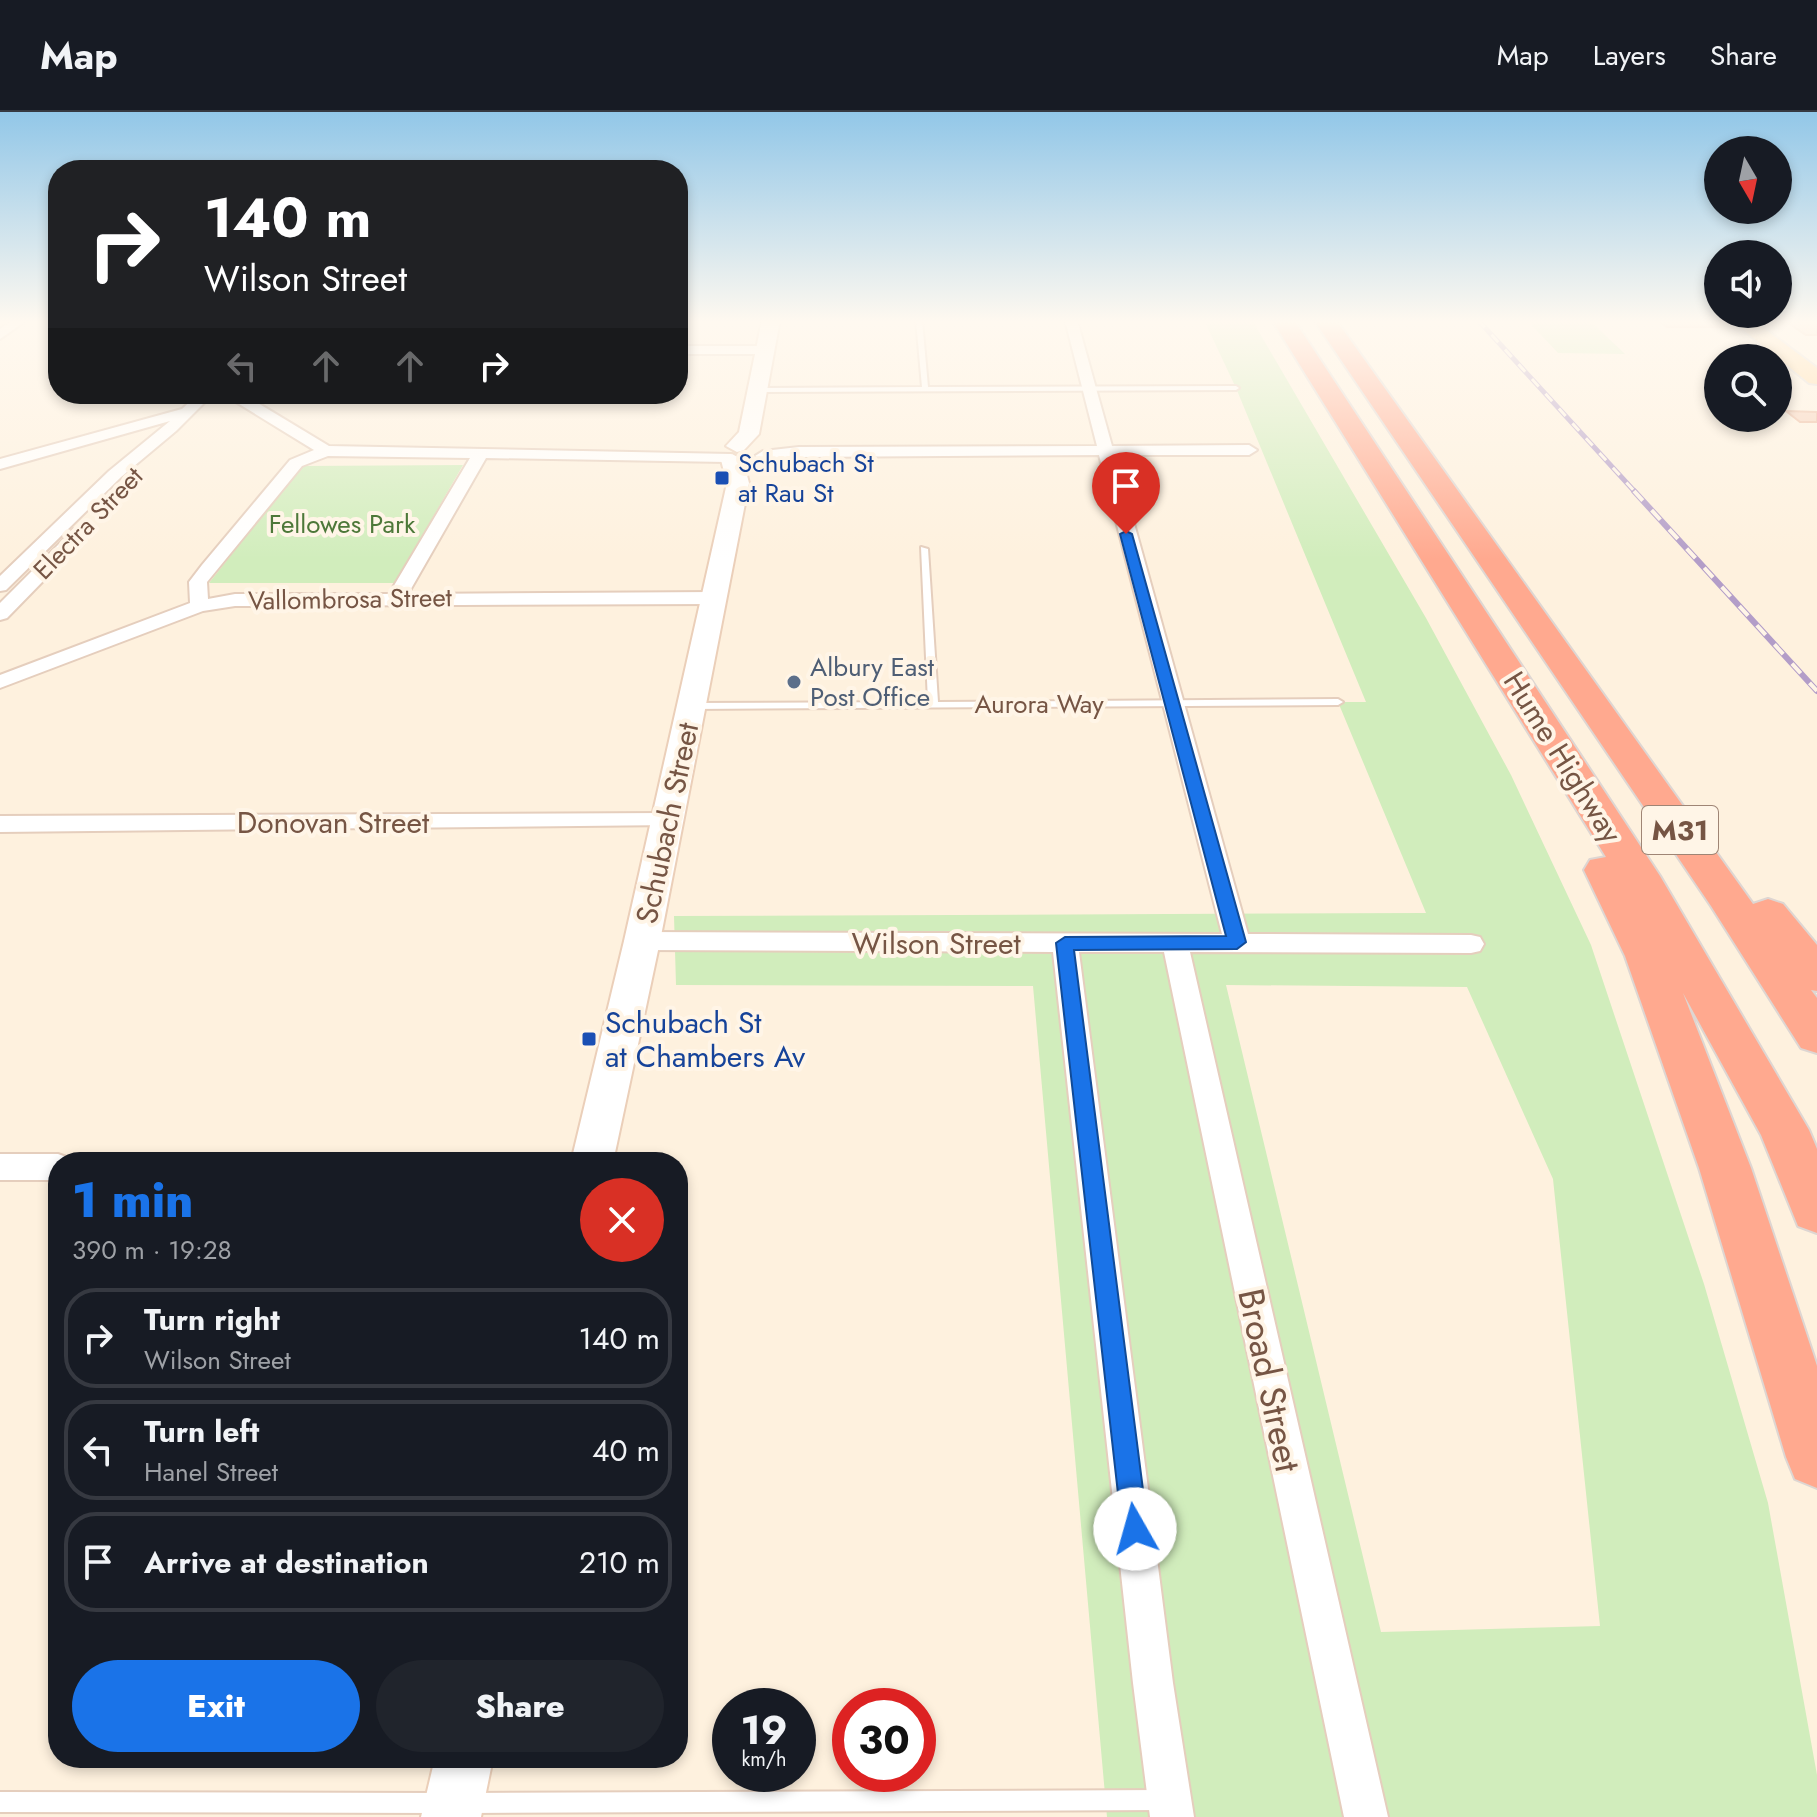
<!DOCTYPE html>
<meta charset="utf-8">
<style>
:root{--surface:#171b24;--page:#20242c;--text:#f1f3f6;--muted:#9ea1a6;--line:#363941;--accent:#1a73e8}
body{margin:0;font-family:Jost,sans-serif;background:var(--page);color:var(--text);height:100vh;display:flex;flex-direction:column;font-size:30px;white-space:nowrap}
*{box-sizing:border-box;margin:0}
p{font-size:26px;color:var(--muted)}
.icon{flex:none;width:44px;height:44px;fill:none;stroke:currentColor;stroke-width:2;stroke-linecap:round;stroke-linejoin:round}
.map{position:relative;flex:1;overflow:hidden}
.side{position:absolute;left:48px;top:1040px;width:640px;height:616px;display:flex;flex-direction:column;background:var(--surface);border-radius:32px;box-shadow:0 4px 12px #0003}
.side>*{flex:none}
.banner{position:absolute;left:48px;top:48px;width:640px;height:244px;border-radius:32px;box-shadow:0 4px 12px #0003;background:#202124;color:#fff;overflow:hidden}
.needle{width:52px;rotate:171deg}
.buttons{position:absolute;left:1704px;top:24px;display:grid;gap:16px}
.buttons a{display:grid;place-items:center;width:88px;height:88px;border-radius:50%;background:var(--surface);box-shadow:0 4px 12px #0003;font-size:40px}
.speed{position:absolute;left:712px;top:1576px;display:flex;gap:16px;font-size:40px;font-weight:700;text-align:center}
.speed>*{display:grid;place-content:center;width:104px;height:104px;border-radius:50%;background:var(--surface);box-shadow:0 4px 12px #0003;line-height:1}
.speed small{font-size:20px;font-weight:400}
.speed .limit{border:12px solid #d22;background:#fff;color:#111}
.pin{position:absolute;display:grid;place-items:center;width:68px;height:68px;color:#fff;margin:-82px -34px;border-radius:50% 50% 50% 0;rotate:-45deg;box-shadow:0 0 8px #0007}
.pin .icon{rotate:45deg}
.me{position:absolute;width:88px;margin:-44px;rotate:353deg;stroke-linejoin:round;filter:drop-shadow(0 0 6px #0008)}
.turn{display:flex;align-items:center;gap:28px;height:168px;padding:0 24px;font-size:36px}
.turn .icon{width:104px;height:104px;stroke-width:2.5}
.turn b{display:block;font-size:56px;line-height:68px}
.lanes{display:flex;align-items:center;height:76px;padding:0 24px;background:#0003;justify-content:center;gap:40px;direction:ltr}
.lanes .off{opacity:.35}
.round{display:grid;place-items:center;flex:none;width:84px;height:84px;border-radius:42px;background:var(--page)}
.headline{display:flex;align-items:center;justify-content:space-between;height:136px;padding:0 24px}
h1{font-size:48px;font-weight:800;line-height:60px;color:var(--accent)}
.cta{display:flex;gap:16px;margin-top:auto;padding:16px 24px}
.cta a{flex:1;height:92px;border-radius:48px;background:var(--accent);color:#fff;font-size:32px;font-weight:800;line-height:92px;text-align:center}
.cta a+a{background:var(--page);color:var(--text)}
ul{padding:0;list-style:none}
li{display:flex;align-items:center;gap:24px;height:100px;margin:0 16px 12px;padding:0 8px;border:4px solid var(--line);border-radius:32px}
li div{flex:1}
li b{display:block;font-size:30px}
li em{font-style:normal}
header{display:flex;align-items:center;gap:48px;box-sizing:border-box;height:112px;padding:0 40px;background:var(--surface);border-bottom:2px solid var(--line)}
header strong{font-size:38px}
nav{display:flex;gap:44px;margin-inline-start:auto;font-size:28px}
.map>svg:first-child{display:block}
</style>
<header>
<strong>Map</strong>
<nav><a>Map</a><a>Layers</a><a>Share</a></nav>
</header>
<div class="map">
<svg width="1817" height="1705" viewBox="0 0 1817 1705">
<rect width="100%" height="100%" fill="#fef1de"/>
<path fill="#d1edbc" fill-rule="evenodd" d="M1204,208H1252L1426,506L1511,663L1591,833L1704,1172L1768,1391L1817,1663V1705H1107L1033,874L676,873L674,804L1426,801L1338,590H1366L1236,276ZM1226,873L1467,875L1553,1067L1600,1514L1381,1520Z
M1527,208H1589L1625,242L1558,241Z
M463,353L395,471H209L302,354Z"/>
<path fill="#f6ccb4" stroke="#eab193" stroke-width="2" d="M1658,208H1710L1719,215H1667Z
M1784,208H1817V223H1806Z
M1786,299L1817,300V310H1800Z"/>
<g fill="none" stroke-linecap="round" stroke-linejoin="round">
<g stroke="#e5cebd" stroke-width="4">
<path id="lane" d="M916,208H922L928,275L1236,274L1239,276L1236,278L757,280L754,278L757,276L922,275Z
M921,435L928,437L938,590L1338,587L1343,590L1338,593L691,597L686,594L691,591L928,590Z
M1163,1678L1170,1681L1173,1688L1170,1695L1163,1698L469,1701L462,1698L459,1691L462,1684L469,1681Z
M0,1680L439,1681L446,1684L449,1691L446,1698L439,1701L0,1700Z"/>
</g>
<g stroke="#e5cebd" stroke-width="4">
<path id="street" d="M13,208H27L0,227V217Z
M1065,208H1077L1112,334L1249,333L1257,338L1249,343H1115L1248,822L1471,823L1480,825L1484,832L1480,839L1471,841L1190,840L1388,1705H1344L1164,840H1079L1173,1571L1194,1705H1150L1133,1571L1053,840L642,838L633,835L629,829L633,823L642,820L1222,822L1099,343L799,345L763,349L755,344L763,339L799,335L1097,334Z
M678,234H765L772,238L765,242H678Z
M198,282H213L176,319L121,365L6,478L0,479V464L109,359L170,309L0,357V347L182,297Z
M230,282H243L329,334L731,342L734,345L726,350L486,346L408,482L714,480L723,486L714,492L235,494L203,499L0,576V563L190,491L189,470L202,453L290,348L314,338L231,287ZM328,344L470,346L389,482H235L208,487L207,470L302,354Z
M80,416L86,417L89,421L86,425L7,506L0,508V491L74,417Z
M666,701L674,703L678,708L674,713L0,720V704Z
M0,1042H58L69,1046L71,1050H58V1068H0Z"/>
</g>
<g stroke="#ebcfb9" stroke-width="4">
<path id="secondary" d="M762,208H780L759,322L744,338L737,340L726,334L739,320Z
M732,342L743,348L749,371L660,829L613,1050H571L624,829L727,371L721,348Z
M435,1646H493L481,1705H421Z"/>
</g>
<g stroke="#ded6d2" stroke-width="4">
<path id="primary" d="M1731,208H1753L1817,256V272L1809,271Z"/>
</g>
<g stroke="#ded6d2" stroke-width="4">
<path id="highway" d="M1272,208H1294L1660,764L1809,1018L1817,1037V1121L1798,1114L1761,1023L1683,881L1751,1056L1817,1254V1376L1795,1367L1786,1345L1699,1056L1625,844L1584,758L1590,748L1606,745Z
M1314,208H1336L1753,792L1768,787L1783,792L1817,833V879L1811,878L1817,886V941L1801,936L1711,794Z"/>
</g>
<use href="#lane" fill="#fff" fill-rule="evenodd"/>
<use href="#street" fill="#fff" fill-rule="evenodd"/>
<use href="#secondary" fill="#fff" fill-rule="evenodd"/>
<use href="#primary" fill="#ffd495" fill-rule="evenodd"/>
<use href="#highway" fill="#ffa98f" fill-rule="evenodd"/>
<g stroke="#b39dc8" stroke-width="5">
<path id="rail-far1" d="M1478,208L1636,381"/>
</g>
<g stroke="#b39dc8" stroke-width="6">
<path id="rail" d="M1634,379L1817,579"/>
</g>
<use href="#rail-far1" stroke="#fff5e7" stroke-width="3" stroke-dasharray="10" stroke-linecap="butt"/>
<use href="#rail" stroke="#fff5e7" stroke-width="4" stroke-dasharray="13" stroke-linecap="butt"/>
</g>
<linearGradient id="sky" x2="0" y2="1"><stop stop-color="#92c7e8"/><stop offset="0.47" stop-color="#fff9f0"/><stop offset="1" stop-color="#fff9f0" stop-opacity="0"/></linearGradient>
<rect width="1817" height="447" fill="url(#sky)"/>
<path fill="#1a73e8" stroke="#114b97" stroke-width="2" d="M1126,419L1132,422L1246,830L1237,837L1074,838L1148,1417L1144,1426L1135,1430L1125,1426L1122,1417L1056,831L1065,825L1226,824L1120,422Z"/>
<g fill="#1a4fb4" stroke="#fff5e7" stroke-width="3">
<rect x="714" y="358" width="16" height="16" rx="4"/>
<rect x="581" y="919" width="16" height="16" rx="4"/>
</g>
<circle fill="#5c6f8a" stroke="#fff5e7" stroke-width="3" cx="794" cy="570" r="8"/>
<g text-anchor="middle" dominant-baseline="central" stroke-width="8" stroke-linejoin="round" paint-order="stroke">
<g font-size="26" fill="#164399" stroke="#fff5e7" text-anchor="start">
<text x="738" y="351">Schubach St<tspan x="738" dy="30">at Rau St</tspan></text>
</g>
<g font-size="26" fill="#765544" stroke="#fff5e7">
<text transform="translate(88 411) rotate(-46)">Electra Street</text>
<text transform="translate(350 487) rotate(-1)">Vallombrosa Street</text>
<text x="1039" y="592">Aurora Way</text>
</g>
<g font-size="26" fill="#4d7839" stroke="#fff5e7">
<text x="342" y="412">Fellowes Park</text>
</g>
<g font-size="26" fill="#4e5e75" stroke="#fff5e7" text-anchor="start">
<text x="810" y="555">Albury East<tspan x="810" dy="30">Post Office</tspan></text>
</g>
<rect fill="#fff5e7" stroke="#9f8575" stroke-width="2" x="1642" y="694" width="76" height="48" rx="6"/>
<g font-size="28" font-weight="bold" fill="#765544">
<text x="1680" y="718">M31</text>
</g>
<g font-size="30" fill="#765544" stroke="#fff5e7">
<text transform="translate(1563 645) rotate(58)">Hume Highway</text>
<text x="333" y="710">Donovan Street</text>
<text transform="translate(667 711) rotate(-78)">Schubach Street</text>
<text x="936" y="831">Wilson Street</text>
</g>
<g font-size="30" fill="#164399" stroke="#fff5e7" text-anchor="start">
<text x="605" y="910">Schubach St<tspan x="605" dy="34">at Chambers Av</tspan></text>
</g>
<g font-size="36" fill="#765544" stroke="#fff5e7">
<text transform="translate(1270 1268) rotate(78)">Broad Street</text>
</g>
</g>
</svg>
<div class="buttons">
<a><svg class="needle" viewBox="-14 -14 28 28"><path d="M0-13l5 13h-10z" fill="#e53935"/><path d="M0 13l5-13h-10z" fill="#9ea1a6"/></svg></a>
<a><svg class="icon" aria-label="sound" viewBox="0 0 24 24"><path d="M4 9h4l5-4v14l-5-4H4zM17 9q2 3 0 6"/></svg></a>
<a><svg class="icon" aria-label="search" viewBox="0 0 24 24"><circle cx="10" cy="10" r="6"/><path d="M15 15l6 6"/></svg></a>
</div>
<div class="speed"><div>19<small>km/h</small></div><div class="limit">30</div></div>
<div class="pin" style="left:1126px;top:422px;background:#d93025"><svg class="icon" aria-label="arrive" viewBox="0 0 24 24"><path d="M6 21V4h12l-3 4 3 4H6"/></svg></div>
<svg class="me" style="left:1135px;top:1417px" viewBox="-20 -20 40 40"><circle r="19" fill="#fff"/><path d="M0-13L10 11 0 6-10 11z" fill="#1a73e8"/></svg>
<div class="banner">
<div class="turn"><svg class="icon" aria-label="right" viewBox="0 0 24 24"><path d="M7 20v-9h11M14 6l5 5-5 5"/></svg><div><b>140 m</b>Wilson Street</div></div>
<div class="lanes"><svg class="icon off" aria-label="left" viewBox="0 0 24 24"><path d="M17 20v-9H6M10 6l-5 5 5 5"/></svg><svg class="icon off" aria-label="ahead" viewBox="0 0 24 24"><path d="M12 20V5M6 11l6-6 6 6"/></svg><svg class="icon off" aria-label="ahead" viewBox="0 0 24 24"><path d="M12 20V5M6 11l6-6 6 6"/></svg><svg class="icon" aria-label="right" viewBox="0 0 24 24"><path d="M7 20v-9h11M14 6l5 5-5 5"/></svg></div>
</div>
<section class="side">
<div class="headline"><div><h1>1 min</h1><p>390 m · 19:28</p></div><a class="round" style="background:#d93025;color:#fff"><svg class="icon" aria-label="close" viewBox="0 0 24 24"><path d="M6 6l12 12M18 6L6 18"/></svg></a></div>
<ul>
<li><svg class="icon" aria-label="right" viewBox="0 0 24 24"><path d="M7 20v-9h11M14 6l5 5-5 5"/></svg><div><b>Turn right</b><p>Wilson Street</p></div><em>140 m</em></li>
<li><svg class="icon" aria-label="left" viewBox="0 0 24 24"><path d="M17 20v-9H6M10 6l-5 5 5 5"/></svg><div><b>Turn left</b><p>Hanel Street</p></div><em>40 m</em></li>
<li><svg class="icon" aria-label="arrive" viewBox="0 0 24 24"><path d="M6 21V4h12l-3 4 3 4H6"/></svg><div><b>Arrive at destination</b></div><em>210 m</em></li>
</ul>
<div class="cta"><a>Exit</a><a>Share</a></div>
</section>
</div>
